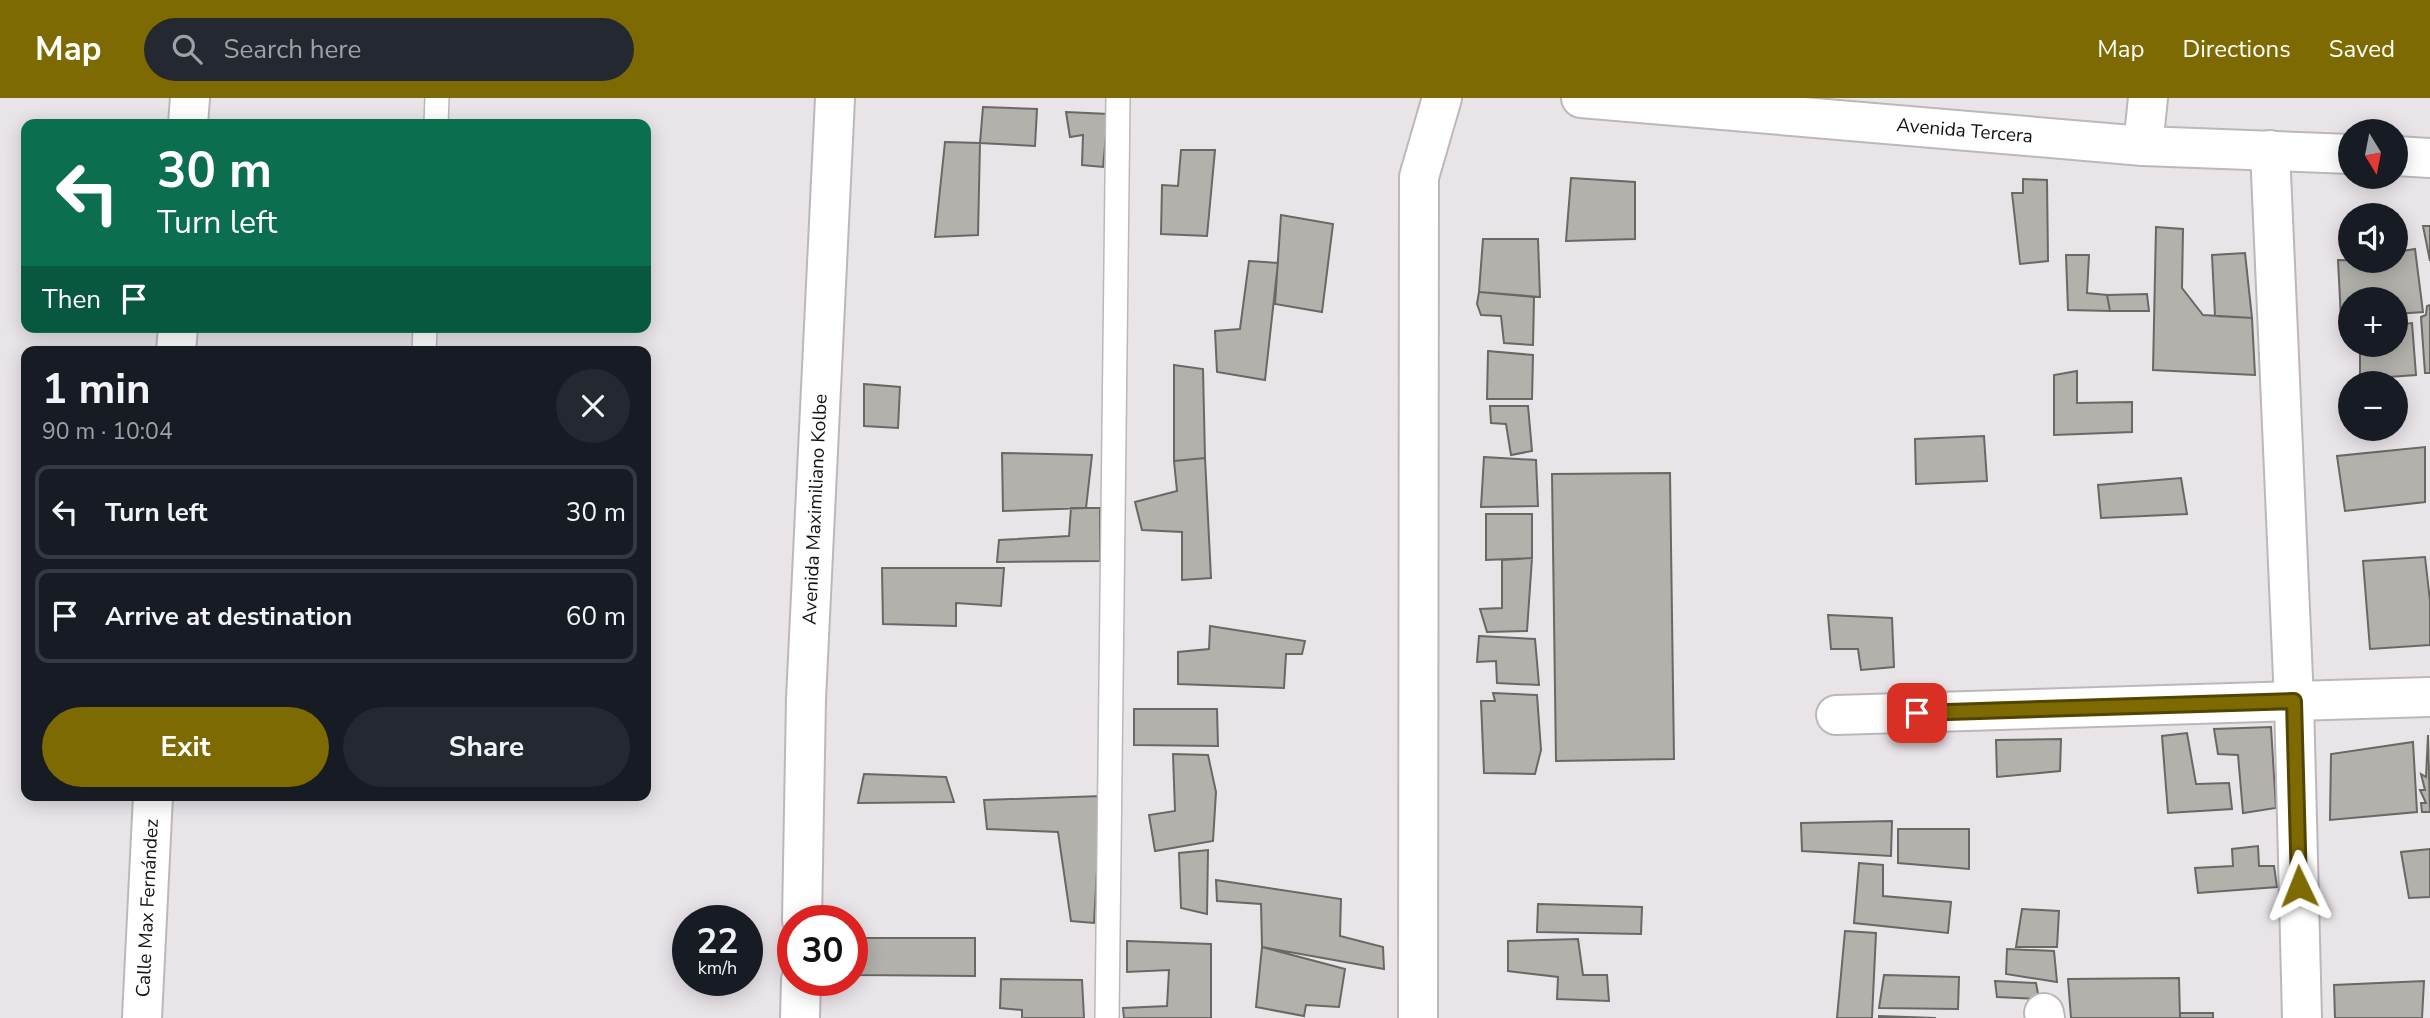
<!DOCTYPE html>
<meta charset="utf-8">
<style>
:root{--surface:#171b24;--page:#242831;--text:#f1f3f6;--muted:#9ea1a6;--line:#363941;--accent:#7e6a02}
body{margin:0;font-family:"Nunito Sans",sans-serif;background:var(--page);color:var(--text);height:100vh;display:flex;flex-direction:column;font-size:26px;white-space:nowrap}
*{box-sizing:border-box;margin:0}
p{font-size:23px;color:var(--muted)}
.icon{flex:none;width:38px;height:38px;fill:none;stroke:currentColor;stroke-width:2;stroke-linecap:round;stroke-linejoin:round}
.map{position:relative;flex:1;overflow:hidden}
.drawer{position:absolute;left:21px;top:248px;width:630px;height:455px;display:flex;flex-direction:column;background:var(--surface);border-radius:14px;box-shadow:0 4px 18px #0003}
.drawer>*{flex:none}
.guide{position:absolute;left:21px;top:21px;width:630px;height:214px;border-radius:14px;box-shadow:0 4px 18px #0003;background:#0b6e4f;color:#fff;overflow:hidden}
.needle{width:46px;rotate:170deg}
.buttons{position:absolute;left:2338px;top:21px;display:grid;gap:14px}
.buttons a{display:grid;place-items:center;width:70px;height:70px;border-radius:50%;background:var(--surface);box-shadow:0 4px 18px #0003;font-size:35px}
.speed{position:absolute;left:672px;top:807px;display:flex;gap:14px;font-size:35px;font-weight:700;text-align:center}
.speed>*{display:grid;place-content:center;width:91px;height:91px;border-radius:50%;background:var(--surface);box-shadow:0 4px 18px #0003;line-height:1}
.speed small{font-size:18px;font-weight:400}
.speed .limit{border:10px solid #d22;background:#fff;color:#111}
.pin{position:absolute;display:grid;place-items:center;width:60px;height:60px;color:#fff;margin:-30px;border-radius:14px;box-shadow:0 4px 10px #0006}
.me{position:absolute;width:77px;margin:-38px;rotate:358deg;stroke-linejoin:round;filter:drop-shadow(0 0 5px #0008)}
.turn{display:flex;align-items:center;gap:24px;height:147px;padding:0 21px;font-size:32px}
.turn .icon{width:91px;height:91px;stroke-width:2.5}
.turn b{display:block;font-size:49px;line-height:60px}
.then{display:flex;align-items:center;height:66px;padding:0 21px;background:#0003;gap:14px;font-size:26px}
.round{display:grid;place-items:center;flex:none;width:74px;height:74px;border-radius:37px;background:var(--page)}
.summary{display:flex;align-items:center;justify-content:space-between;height:119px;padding:0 21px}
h1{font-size:42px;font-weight:700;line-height:52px}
.primary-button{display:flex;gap:14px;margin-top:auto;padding:14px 21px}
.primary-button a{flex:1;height:80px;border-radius:42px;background:var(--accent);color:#fff;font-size:28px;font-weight:700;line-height:80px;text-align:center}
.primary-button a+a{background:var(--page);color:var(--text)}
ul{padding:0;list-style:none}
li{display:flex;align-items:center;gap:21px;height:94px;margin:0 14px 10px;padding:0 7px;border:4px solid var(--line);border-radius:14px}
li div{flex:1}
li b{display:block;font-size:26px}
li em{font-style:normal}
header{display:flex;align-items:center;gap:42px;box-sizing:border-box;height:98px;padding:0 35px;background:var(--accent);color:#fff}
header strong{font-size:33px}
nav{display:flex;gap:38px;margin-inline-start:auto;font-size:24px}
.search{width:490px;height:63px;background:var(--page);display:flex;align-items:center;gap:18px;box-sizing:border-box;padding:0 24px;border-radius:38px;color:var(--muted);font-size:26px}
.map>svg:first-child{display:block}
</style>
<header>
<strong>Map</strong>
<div class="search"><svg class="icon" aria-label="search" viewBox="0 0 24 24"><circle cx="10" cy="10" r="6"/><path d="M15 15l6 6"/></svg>Search here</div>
<nav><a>Map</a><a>Directions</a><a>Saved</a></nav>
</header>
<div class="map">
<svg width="2430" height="920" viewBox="0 0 2430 920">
<rect width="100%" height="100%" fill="#e9e4e7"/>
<path fill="#b2b1ac" stroke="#696864" stroke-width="2" d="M983,9L1037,11L1035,48L980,45Z
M1066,14L1108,16L1103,69L1082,67L1083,37L1070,39Z
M945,44L980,45L978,137L935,139Z
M1181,52H1215L1207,138L1161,136L1162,87L1178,88Z
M1571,80L1635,84V141L1566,143Z
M2023,81L2047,82L2048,163L2020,166L2012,95H2023Z
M1281,117L1333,126L1322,214L1275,206Z
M2423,128H2430V163Z
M2156,129L2183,131L2182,190L2203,217L2252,220L2255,277L2153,272Z
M1483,141H1538L1540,199L1479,194Z
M2415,151L2423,214L2396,216V201H2350V221H2341L2338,162L2396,163V154Z
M2245,155L2252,220L2215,218L2212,157Z
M2066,157H2089L2087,195L2107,197L2110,213L2068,212Z
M1249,163L1278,165L1265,282L1217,274L1215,233L1240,231Z
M1479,194L1534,199L1533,247L1504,245L1501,218L1481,217L1477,206Z
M2147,196L2149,213H2110L2107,197Z
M2430,207V275H2425L2421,219L2426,217L2427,208Z
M2412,225L2416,277L2360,281V247H2396V227Z
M1488,253L1533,257L1532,301H1487Z
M1174,267L1203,271L1205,360L1174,363Z
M2077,273V305L2132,304V334L2054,337V277Z
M864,286L900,289L898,330L864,328Z
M1490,308H1528L1532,353L1511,357L1506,326L1491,325Z
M1984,338L1987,383L1916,386L1915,341Z
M2425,349V404L2345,413L2337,358Z
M1002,355L1092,357L1086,410L1003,413Z
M1484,359L1536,362L1538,408L1481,409Z
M1205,360L1211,480L1182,482V434L1142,432L1135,404L1177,393L1174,363Z
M1670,375L1674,661L1556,663L1552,376Z
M2181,380L2187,416L2101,420L2098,387Z
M1071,410H1100V463L997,464L999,442L1069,438Z
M1486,416H1532V460L1486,462Z
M2425,459L2430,503V547L2370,551L2363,463Z
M1532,460L1527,533L1487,534L1480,511L1502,510V462Z
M882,470H1004L1001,508L956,505V528L883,526Z
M1828,517L1892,520L1894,569L1861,572L1858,551H1831Z
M1210,528L1305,543L1302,556H1286L1284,590L1178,586V554L1209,551Z
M1479,538L1535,541L1539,587L1497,585L1496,563L1477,564Z
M1493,595L1537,597L1541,652L1535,676L1484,675L1481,603H1495Z
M1134,611H1217L1218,648L1134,647Z
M2271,629L2276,710L2243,715L2238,657L2218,656L2214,631Z
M2187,635L2196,686L2229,685L2232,711L2168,715L2162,638Z
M2428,637L2430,714H2422L2421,705H2426L2420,692H2425L2421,676L2426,679Z
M2061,641L2060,673L1997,679L1996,642Z
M2413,644L2417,714L2330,722L2331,656Z
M1173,656L1208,657L1216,694L1213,743L1155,753L1149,717L1175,713Z
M864,676L946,679L954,704L858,705Z
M1101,698L1094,825L1071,823L1058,734L987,731L984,702Z
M1892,723L1891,758L1802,753L1801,725Z
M1898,731H1969V771L1898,765Z
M2258,748L2259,768H2274L2277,789L2198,795L2195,770L2233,768L2232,751Z
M2430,751V799L2409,800L2401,754Z
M1208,752L1207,816L1181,810L1179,755Z
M1859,765L1883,767V798L1951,804L1948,835L1854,825Z
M1216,782L1341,801L1340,838L1383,849L1384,871L1262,849L1261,806L1217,803Z
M1538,806L1642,809L1641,836L1537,834Z
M2022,811L2059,813L2057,849H2016Z
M1845,833L1876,835L1872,920H1837Z
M853,840H975V878L856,877Z
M1578,841L1583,877H1607L1609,903L1557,901L1558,879L1508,873V843Z
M1127,843L1211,846V920H1124L1123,910L1167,908L1169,872L1127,874Z
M1262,849L1345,871L1339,909L1306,907L1304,918L1256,909Z
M2007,851L2054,853L2057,884L2006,876Z
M1884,877L1959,879L1958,911L1879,910Z
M2179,880L2180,920H2071L2068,881Z
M1001,881L1082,882L1084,920H1022V912L1000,910Z
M1995,883L2036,885L2039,901L1997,899Z
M2424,883L2422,920H2335L2334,887Z
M2180,915H2213V920H2180Z
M1879,918L1936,920H1879Z"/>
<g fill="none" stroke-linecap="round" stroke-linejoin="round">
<g stroke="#bcb7ba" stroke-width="26">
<path id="lane" d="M436,26L437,0
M424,254L425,229
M1107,920L1118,0"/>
</g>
<g stroke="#bcb7ba" stroke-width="42">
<g id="street">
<path d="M188,26L190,0"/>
<path d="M2143,48L2148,0"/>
<path d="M2270,52L2294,603L2302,920"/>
<path d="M176,254L178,229"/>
<path d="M1836,617L2430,599"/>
<path d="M2044,915L2045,920"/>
<path id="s1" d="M142,920L153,698"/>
<path d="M1418,920L1419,79L1442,0"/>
</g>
</g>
<g stroke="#bcb7ba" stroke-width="42">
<g id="secondary">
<path id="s2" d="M1581,0L2143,48L2350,56"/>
<path d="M2396,58L2430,60"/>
<path id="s3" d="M802,822L806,601L835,0"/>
<path d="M800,920L801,882"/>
</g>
</g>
<use href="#lane" stroke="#fff" stroke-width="23"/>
<use href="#street" stroke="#fff" stroke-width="38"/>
<use href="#secondary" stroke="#fff" stroke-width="38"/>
</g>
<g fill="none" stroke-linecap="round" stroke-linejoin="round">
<g stroke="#524501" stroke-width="18">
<path id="route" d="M1917,615L2294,603L2299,788"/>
</g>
<use href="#route" stroke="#7e6a02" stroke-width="12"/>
</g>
<g text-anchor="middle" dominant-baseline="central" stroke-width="7" stroke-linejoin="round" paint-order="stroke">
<g font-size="19" fill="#141314" stroke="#e9e4e7">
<text stroke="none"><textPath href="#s2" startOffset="385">Avenida Tercera</textPath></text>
<text stroke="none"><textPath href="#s3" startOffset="411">Avenida Maximiliano Kolbe</textPath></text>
<text stroke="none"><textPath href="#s1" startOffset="110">Calle Max Fernández</textPath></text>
</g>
</g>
</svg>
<div class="buttons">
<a><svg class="needle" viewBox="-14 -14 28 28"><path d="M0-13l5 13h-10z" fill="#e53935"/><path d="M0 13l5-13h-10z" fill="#9ea1a6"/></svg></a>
<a><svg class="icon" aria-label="sound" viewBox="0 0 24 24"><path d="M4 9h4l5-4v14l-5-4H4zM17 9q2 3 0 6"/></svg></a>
<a>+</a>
<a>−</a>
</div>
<div class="speed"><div>22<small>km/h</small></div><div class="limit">30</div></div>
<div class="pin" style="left:1917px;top:615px;background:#d93025"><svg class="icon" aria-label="arrive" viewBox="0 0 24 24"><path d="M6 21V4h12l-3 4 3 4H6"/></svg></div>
<svg class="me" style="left:2299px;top:788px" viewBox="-20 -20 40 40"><path d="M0-17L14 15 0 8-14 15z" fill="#7e6a02" stroke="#fff" stroke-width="4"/></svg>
<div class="guide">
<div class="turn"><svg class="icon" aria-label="left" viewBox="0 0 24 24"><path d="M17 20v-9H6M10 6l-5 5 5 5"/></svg><div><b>30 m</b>Turn left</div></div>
<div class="then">Then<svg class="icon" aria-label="arrive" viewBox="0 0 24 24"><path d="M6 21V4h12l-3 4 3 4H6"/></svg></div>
</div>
<section class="drawer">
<div class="summary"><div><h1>1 min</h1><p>90 m · 10:04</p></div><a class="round"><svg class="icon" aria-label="close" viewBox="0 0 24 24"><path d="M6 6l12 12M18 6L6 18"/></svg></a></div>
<ul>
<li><svg class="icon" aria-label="left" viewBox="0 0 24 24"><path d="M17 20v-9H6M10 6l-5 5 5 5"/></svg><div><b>Turn left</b></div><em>30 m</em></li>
<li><svg class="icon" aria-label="arrive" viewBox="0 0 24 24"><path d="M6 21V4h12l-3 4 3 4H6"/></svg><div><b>Arrive at destination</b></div><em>60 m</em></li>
</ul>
<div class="primary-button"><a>Exit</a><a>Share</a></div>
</section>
</div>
